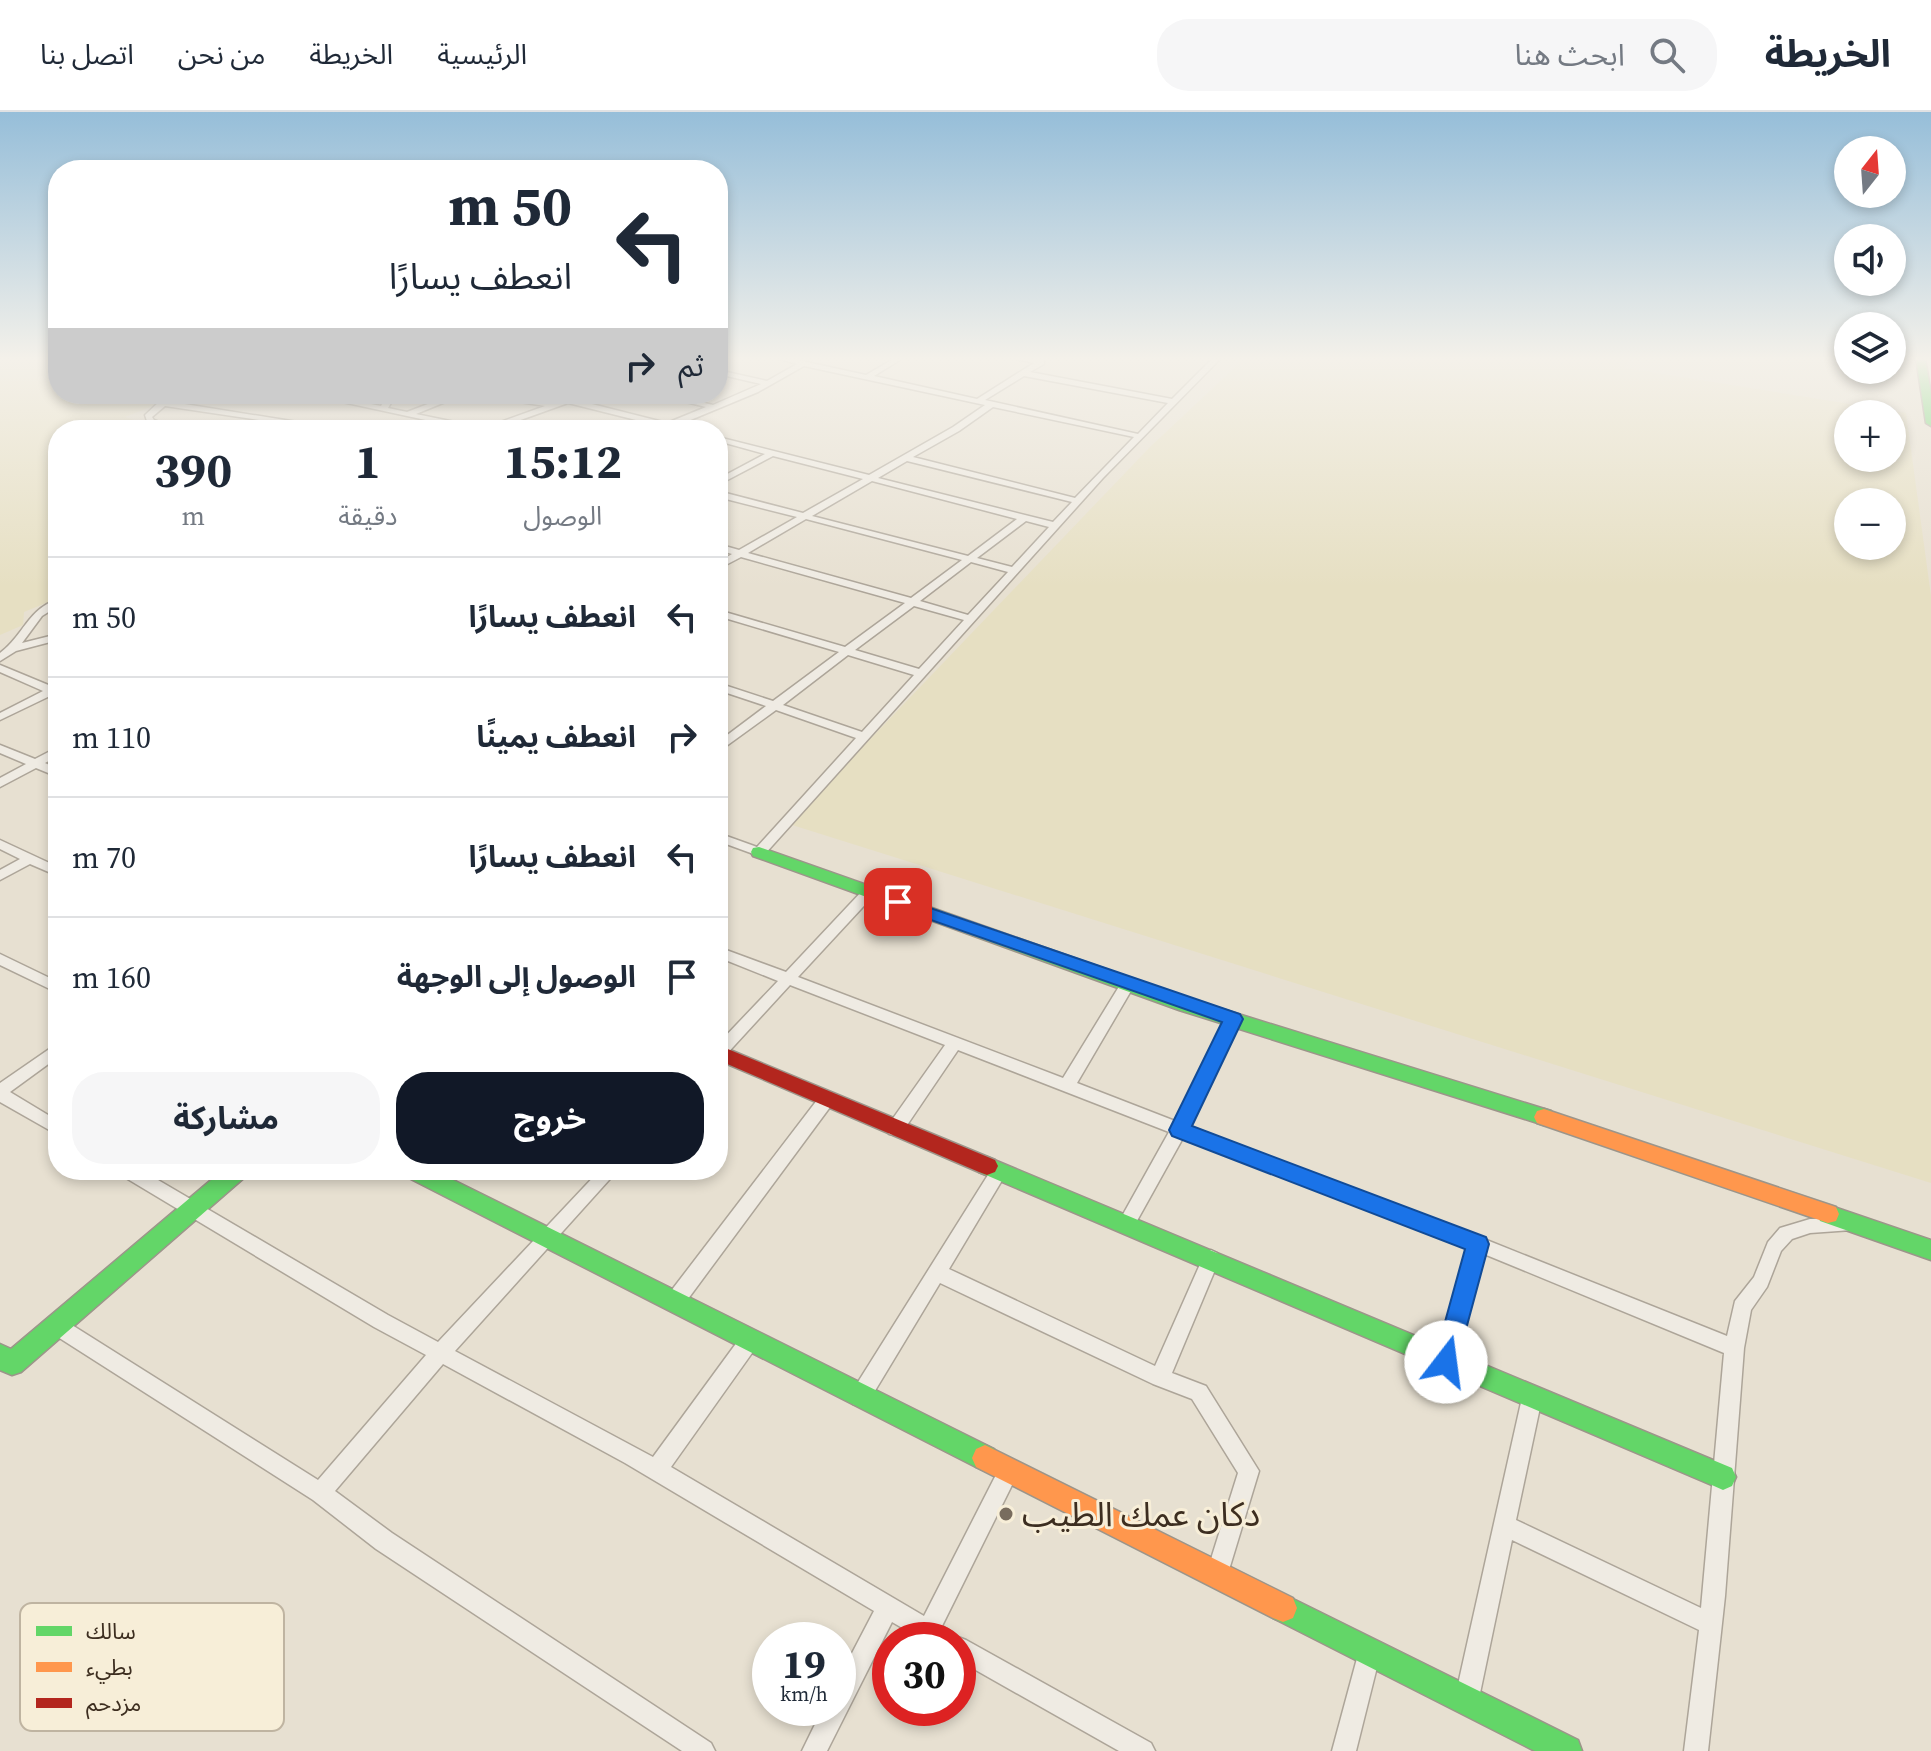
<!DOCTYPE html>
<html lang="ar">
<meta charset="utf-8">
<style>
:root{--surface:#fff;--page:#f6f6f7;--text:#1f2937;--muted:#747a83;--line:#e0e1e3;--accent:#111827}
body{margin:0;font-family:"Source Serif 4","Noto Sans Arabic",serif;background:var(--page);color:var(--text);direction:rtl;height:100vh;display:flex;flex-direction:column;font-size:30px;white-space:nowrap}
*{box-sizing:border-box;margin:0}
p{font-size:26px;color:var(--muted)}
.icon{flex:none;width:44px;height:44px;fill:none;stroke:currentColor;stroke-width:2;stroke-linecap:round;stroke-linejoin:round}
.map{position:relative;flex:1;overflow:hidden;direction:ltr}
.side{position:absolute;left:48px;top:308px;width:680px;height:760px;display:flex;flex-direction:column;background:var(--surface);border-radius:32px;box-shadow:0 4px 12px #0003;direction:rtl}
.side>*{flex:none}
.hud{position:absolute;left:48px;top:48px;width:680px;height:244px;border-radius:32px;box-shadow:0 4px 12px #0003;direction:rtl;background:#fff;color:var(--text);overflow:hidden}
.needle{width:52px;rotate:17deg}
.fabs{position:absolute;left:1834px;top:24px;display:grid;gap:16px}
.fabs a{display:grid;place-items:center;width:72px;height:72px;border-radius:50%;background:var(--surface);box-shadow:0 4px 12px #0003;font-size:40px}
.speed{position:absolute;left:752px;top:1510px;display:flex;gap:16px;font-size:40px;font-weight:700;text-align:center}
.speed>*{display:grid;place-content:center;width:104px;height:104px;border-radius:50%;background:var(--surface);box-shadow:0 4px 12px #0003;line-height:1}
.speed small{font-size:20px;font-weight:400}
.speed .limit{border:12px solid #d22;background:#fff;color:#111}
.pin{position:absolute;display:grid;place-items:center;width:68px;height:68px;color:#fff;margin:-34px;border-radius:16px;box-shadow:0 4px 12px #0006}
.me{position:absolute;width:88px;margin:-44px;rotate:15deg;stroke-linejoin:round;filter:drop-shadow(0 0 6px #0008)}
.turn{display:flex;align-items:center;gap:28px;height:168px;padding:0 24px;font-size:36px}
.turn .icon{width:104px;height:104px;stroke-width:2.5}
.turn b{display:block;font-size:56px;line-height:68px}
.then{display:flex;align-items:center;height:76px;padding:0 24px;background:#0003;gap:16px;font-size:30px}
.eta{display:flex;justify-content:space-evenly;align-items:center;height:136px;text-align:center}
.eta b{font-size:48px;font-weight:700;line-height:56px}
.cta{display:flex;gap:16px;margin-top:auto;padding:16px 24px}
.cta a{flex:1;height:92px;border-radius:32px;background:var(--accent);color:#fff;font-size:32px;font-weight:700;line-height:92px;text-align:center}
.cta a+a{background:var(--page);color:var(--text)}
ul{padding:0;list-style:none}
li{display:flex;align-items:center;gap:24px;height:120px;padding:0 24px;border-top:2px solid var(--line)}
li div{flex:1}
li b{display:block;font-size:30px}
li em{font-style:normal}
header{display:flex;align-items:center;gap:48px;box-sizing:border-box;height:112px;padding:0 40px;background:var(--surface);border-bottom:2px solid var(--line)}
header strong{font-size:38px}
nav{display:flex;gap:44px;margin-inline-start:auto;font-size:28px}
.search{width:560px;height:72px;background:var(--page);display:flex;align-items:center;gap:20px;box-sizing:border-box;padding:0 28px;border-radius:32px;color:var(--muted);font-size:30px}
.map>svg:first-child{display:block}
</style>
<header>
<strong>الخريطة</strong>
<div class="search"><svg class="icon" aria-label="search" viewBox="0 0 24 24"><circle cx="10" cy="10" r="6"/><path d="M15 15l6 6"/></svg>ابحث هنا</div>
<nav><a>الرئيسية</a><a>الخريطة</a><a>من نحن</a><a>اتصل بنا</a></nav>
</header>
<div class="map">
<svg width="1931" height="1639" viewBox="0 0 1931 1639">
<rect width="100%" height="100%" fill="#e7e0d1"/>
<path fill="#e6dfc2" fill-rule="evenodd" d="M0,246H58V282H183L125,305L162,318H58V486L24,500L23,513L0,523Z
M1245,246H1629L1625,256L1906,301L1931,484V1071L789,712L1150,335ZM1848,302H1892V346H1848ZM1848,390H1892V434H1848Z"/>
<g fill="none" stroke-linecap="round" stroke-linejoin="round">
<g stroke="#ada599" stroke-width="3">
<path id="street" d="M776,246H788L866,263L895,246H903L874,264L977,287L1034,251L1012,246L1044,248V252L1030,260L1172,287L1213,246H1221L1103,366L764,743L759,744L718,729V721L757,735L856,626L776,598L718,640V630L766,594L718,578V571L773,589L839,540L718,504V498L845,535L905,491L741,445L718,457V450L732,442L718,438V432L739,438L797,405L718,385V379L803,401L863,367L773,344L718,373V367L765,342L718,329V325L869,363L953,315L985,293L804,254L758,280L676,314L688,318H654L660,314L568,291L493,318H472L305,282H320L381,294L386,286L383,282H391L394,286L388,296L407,300L454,282H465L416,302L484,316L545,294L468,282H488L553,291L580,282H591L576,288L667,311L706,295L653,282H667L713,293L761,272L718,262V258L767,269L797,252ZM1024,264L1168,291L1138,322L985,288ZM993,295L1134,325L1075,386L913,345L959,319ZM907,349L1072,390L1053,410L878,366ZM872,369L1017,407L968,444L812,404ZM806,407L962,448L911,486L748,441ZM1026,409L1049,415L1012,455L977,446ZM971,450L1008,460L968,503L920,489ZM914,494L964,508L919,557L855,538ZM848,543L914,563L862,620L783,593Z
M178,282H189L172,290L347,318H327L165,294L152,305L154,308L179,318H167L148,312L145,303L160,289Z
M58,487V494L42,504L22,531L58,522V528L16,539L0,549V541C24,523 27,498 58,487Z
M0,553L58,577V584L52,583L0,608V601L43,579L0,560Z
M0,633L35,647L58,635V644L45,651L58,657V665L36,656L0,675V666L26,652L0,641Z
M0,728L58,755V764L30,752L0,768V758L20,747L0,737Z
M869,776L876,780L874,783L798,865L1063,966L1123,868H1133L1135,872L1077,971L1175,1009L1228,903H1238L1241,907L1189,1014L1484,1127L1727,1224L1735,1189L1754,1165L1768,1130L1780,1116L1810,1107L1846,1106L1852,1108L1855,1113L1852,1118L1810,1121L1792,1127L1781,1139L1767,1175L1751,1198L1744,1236L1725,1484L1708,1639H1684L1699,1518L1512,1428L1479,1586L1475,1594L1467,1598L1459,1594L1455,1586L1522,1286L1525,1279L1532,1277L1539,1279L1542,1286L1516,1408L1701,1496L1724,1241L1484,1142L1456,1250L1453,1256L1446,1259L1439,1256L1436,1250L1468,1136L1183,1026L1133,1116L1127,1118L1121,1116L1118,1111L1121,1106L1169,1020L958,938L901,1022L895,1023L889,1022L887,1017L889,1012L945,933L790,873L723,946L718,948V932L778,869L718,845V835L786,860L864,777Z
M0,842L58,870V881L0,853Z
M58,931V945L10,980L58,1009V1023L0,990V971Z
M827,981L833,983L835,987L833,991L682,1195L675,1197L668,1195L666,1189L668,1183L821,983Z
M999,1053L1005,1055L1007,1060L949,1157L1155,1254L1205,1141L1211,1138L1217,1141L1220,1146L1172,1261L1206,1274L1259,1359L1225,1471L1217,1474L1209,1471L1206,1463L1238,1361L1192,1287L1153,1272L940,1171L867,1292L860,1294L853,1292L850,1285L853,1278L993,1055Z
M119,1058H141L388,1203L438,1230L600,1058H618L455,1239L653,1345L743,1222L750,1219L757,1222L759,1228L757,1234L671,1355L924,1504L1001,1353L1008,1350L1015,1353L1018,1360L1015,1367L942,1514L952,1520L954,1526L958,1525L966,1528L1151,1631L1155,1639H1119L958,1548V1528H923L892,1510L827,1639H802L823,1596H838V1568L874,1499L625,1351L443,1252L335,1379L392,1421L711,1631L715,1639H682L376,1437L313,1388L50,1220L48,1214L50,1208L57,1206L64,1208L318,1368L426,1243L374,1215L121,1063Z
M1370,1528L1378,1531L1381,1539L1356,1639H1332L1359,1539L1362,1531Z"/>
</g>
<g stroke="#9c958a" stroke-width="3">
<path id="fast" d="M1916,246H1925L1931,282V314L1926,311Z
M759,735L1193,888L1551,999L1554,1005L1551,1011L1544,1013L1179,898L753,744L751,740L753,736Z
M987,1045L1732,1356L1736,1365L1732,1374L1723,1378L1714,1374L979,1060L976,1054L979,1048Z
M223,1058H249L246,1064L21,1260L12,1263L0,1258V1232L11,1237Z
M402,1058H433L994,1337L998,1346L994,1355L985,1359L976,1355L405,1064Z
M1828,1093L1931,1128V1148L1820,1109L1817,1102L1820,1095Z
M1283,1482L1578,1628L1582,1639H1535L1273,1506L1269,1496L1273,1486Z"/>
</g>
<g stroke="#9c958a" stroke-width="3">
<path id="slow" d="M1544,997L1836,1095L1839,1102L1836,1109L1828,1111L1537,1011L1534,1005L1537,999Z
M985,1333L1293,1486L1297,1496L1293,1506L1283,1510L1273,1506L976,1355L972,1346L976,1337Z"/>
</g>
<g stroke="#9c958a" stroke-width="3">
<path id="jam" d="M718,933L995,1048L998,1054L995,1060L987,1063L979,1060L718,948Z"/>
</g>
<use href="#street" fill="#efebe3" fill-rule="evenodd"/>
<use href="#fast" fill="#63d668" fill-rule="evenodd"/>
<use href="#slow" fill="#ff974d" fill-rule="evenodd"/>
<use href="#jam" fill="#b3261e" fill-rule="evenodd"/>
</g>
<linearGradient id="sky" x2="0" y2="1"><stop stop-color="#96bed9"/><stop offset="0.52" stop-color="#f4f1ea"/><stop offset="1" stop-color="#f4f1ea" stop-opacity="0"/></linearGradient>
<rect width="1931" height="475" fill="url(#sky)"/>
<path fill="#1a73e8" stroke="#114b97" stroke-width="2" d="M898,785L1240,902L1243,907L1192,1014L1486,1125L1489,1132L1455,1258L1446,1261L1437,1258L1434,1250L1465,1137L1172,1024L1169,1018L1222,910L891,794L889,790Z"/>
<circle fill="#786c5e" stroke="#f7eed8" stroke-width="3" cx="1006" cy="1402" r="8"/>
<g text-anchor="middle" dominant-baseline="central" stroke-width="6" stroke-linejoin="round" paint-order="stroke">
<g font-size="34" fill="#3d2e20" stroke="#f7eed8" text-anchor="start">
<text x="1022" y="1402">دكان عمك الطيب</text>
</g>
</g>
<rect x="20" y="1491" width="264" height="128" rx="12" fill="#f7eed8" stroke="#bfb4a1" stroke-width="2"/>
<rect x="36" y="1514" width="36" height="10" fill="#63d668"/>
<rect x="36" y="1550" width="36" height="10" fill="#ff974d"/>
<rect x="36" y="1586" width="36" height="10" fill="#b3261e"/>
<g font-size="22" fill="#3d2e20">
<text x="86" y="1527">سالك</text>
<text x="86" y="1563">بطيء</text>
<text x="86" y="1599">مزدحم</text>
</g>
</svg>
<div class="fabs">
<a><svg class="needle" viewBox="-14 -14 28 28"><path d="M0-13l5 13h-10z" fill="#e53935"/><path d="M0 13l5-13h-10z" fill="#747a83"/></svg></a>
<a><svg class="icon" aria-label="sound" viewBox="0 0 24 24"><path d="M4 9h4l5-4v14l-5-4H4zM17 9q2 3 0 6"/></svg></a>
<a><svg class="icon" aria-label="layers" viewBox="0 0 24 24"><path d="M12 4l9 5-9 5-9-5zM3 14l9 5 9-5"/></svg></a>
<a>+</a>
<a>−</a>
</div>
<div class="speed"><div>19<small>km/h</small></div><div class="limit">30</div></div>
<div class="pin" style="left:898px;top:790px;background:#d93025"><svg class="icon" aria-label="arrive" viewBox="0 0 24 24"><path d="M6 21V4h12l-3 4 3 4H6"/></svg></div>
<svg class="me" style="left:1446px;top:1250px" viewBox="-20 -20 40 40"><circle r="19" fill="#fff"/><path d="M0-13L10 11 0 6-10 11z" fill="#1a73e8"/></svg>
<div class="hud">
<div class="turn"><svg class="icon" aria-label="left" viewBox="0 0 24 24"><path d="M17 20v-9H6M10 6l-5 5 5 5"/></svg><div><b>50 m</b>انعطف يسارًا</div></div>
<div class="then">ثم<svg class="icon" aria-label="right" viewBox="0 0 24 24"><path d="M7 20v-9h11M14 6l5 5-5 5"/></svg></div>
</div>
<section class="side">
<div class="eta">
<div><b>15:12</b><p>الوصول</p></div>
<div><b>1</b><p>دقيقة</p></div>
<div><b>390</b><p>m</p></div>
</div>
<ul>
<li><svg class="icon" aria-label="left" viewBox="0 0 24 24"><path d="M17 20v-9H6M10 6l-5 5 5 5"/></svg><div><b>انعطف يسارًا</b></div><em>50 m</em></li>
<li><svg class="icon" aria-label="right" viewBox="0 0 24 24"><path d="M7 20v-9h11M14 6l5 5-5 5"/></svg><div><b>انعطف يمينًا</b></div><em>110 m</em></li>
<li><svg class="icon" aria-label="left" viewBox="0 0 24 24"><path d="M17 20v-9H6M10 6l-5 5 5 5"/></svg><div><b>انعطف يسارًا</b></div><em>70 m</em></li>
<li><svg class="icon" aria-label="arrive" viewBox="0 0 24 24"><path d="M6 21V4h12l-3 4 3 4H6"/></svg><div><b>الوصول إلى الوجهة</b></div><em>160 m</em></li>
</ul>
<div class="cta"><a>خروج</a><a>مشاركة</a></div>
</section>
</div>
